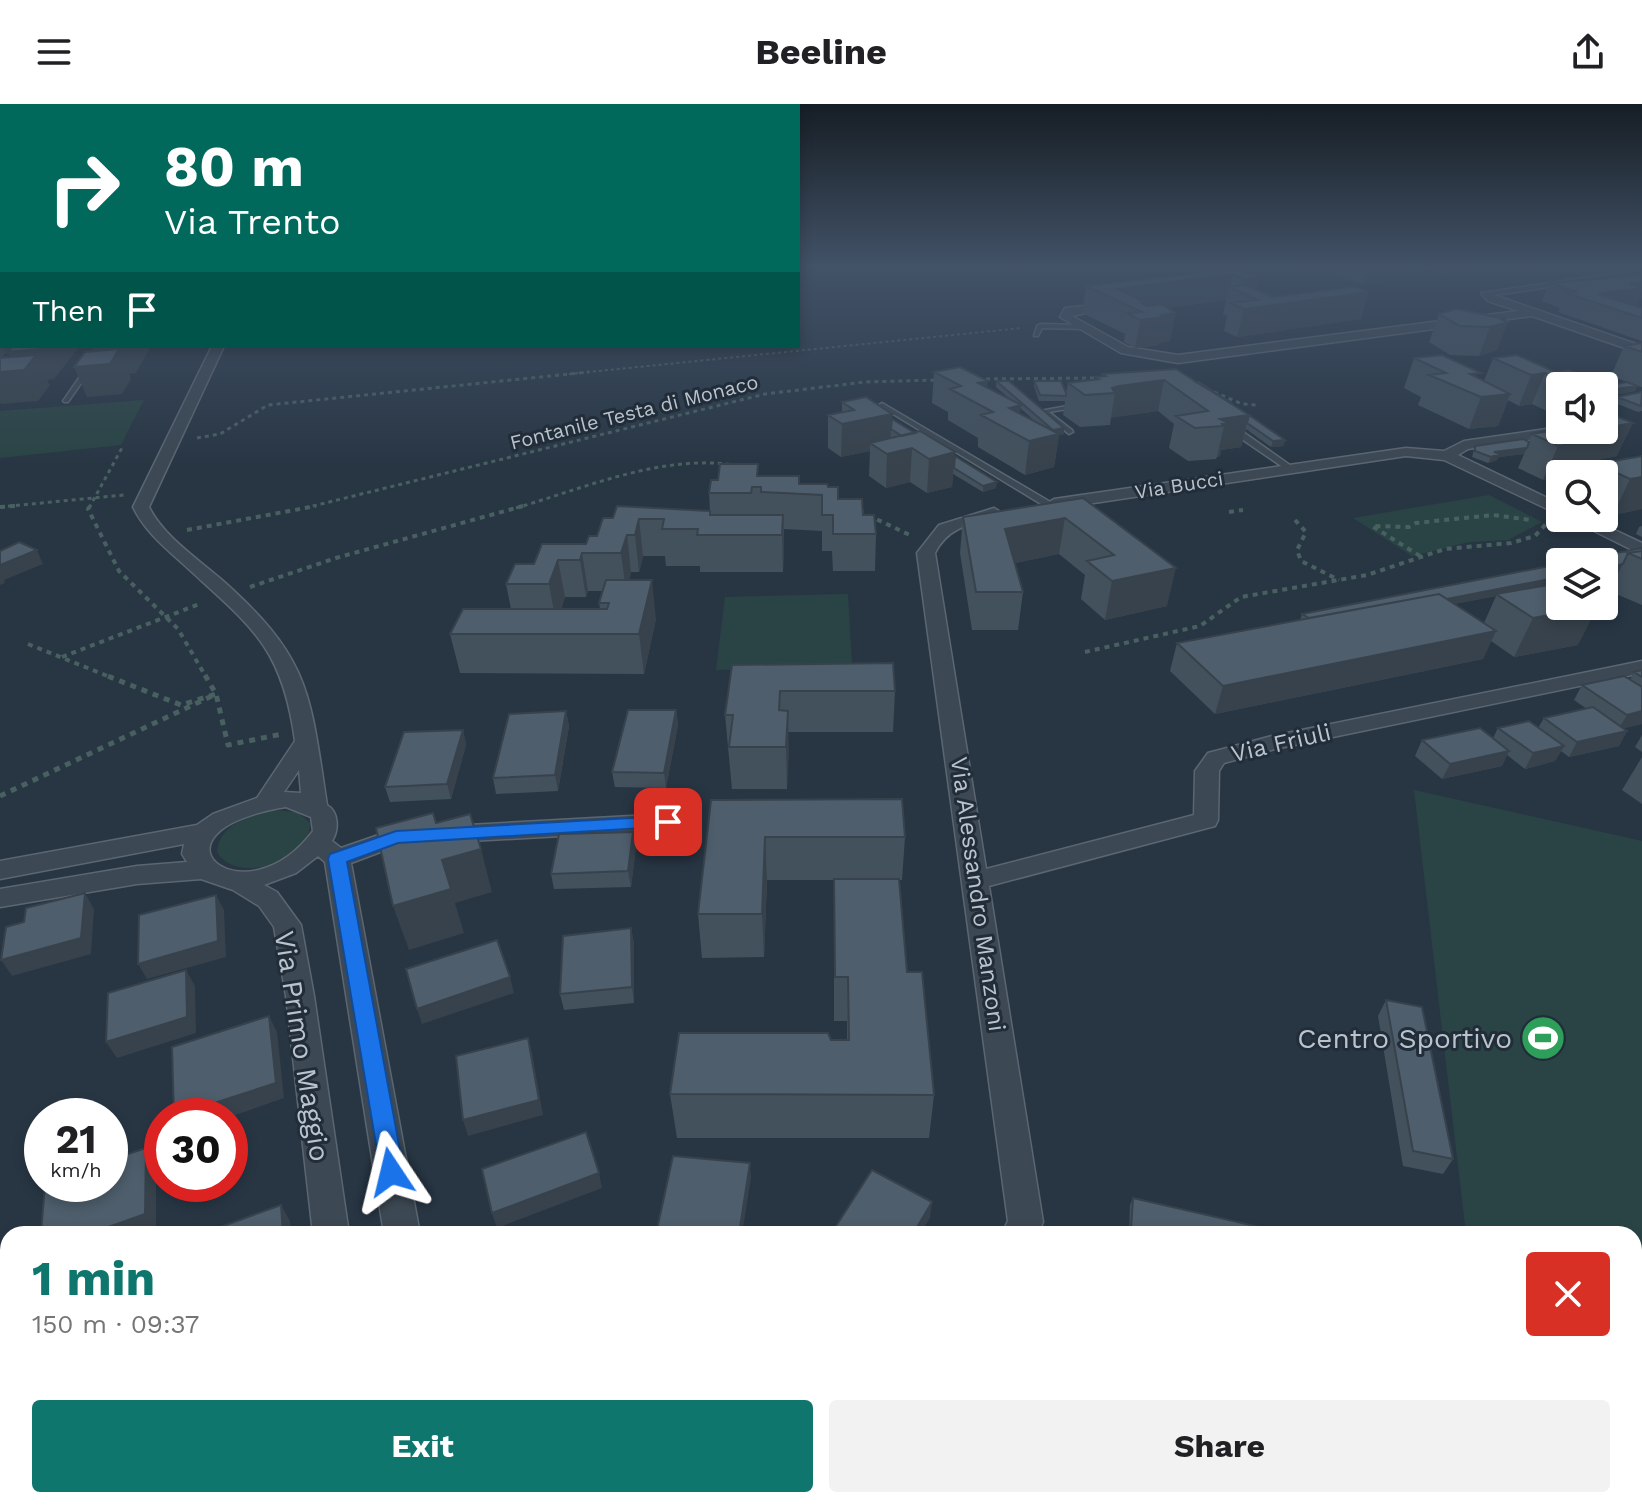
<!DOCTYPE html>
<meta charset="utf-8">
<style>
:root{--surface:#fff;--page:#f2f2f2;--text:#202124;--muted:#757577;--accent:#0f766e}
body{margin:0;font-family:"Work Sans",sans-serif;background:var(--page);color:var(--text);height:100vh;display:flex;flex-direction:column;font-size:30px;white-space:nowrap}
*{box-sizing:border-box;margin:0}
p{font-size:26px;color:var(--muted)}
.icon{flex:none;width:44px;height:44px;fill:none;stroke:currentColor;stroke-width:2;stroke-linecap:round;stroke-linejoin:round}
.map{position:relative;flex:1;overflow:hidden}
.drawer{position:absolute;left:0px;top:1122px;width:1642px;height:282px;display:flex;flex-direction:column;background:var(--surface);border-radius:24px 24px 0 0;box-shadow:0 4px 12px #0003}
.drawer>*{flex:none}
.guide{position:absolute;left:0px;top:0px;width:800px;height:244px;box-shadow:0 4px 12px #0003;background:#00695c;color:#fff;overflow:hidden}
.fabs{position:absolute;left:1546px;top:268px;display:grid;gap:16px}
.fabs a{display:grid;place-items:center;width:72px;height:72px;border-radius:8px;background:var(--surface);box-shadow:0 4px 12px #0003;font-size:40px}
.speed{position:absolute;left:24px;top:994px;display:flex;gap:16px;font-size:40px;font-weight:700;text-align:center}
.speed>*{display:grid;place-content:center;width:104px;height:104px;border-radius:50%;background:var(--surface);box-shadow:0 4px 12px #0003;line-height:1}
.speed small{font-size:20px;font-weight:400}
.speed .limit{border:12px solid #d22;background:#fff;color:#111}
.pin{position:absolute;display:grid;place-items:center;width:68px;height:68px;color:#fff;margin:-34px;border-radius:16px;box-shadow:0 4px 12px #0006}
.me{position:absolute;width:88px;margin:-44px;rotate:350deg;stroke-linejoin:round;filter:drop-shadow(0 0 6px #0008)}
.turn{display:flex;align-items:center;gap:28px;height:168px;padding:0 32px;font-size:36px}
.turn .icon{width:104px;height:104px;stroke-width:2.5}
.turn b{display:block;font-size:56px;line-height:68px}
.then{display:flex;align-items:center;height:76px;padding:0 32px;background:#0003;gap:16px;font-size:30px}
.round{display:grid;place-items:center;flex:none;width:84px;height:84px;border-radius:8px;background:var(--page)}
.overview{display:flex;align-items:center;justify-content:space-between;height:136px;padding:0 32px}
h1{font-size:48px;font-weight:700;line-height:60px;color:var(--accent)}
.primary-button{display:flex;gap:16px;margin-top:auto;padding:16px 32px}
.primary-button a{flex:1;height:92px;border-radius:8px;background:var(--accent);color:#fff;font-size:32px;font-weight:700;line-height:92px;text-align:center}
.primary-button a+a{background:var(--page);color:var(--text)}
header{display:flex;justify-content:space-between;align-items:center;height:104px;padding:0 32px;background:var(--surface);font-size:36px;font-weight:700}
.map>svg:first-child{display:block}
</style>
<header><svg class="icon" aria-label="menu" viewBox="0 0 24 24"><path d="M4 6h16M4 12h16M4 18h16"/></svg>Beeline<svg class="icon" aria-label="share" viewBox="0 0 24 24"><path d="M12 15V3M7 8l5-5 5 5M5 13v7h14v-7"/></svg></header>
<div class="map">
<svg width="1642" height="1403" viewBox="0 0 1642 1403">
<rect width="100%" height="100%" fill="#283644"/>
<path fill="#2a4445" d="M144,296L121,341L0,354V307Z
M1489,391L1542,418L1508,436L1469,438L1412,452L1353,414Z
M848,490L852,561L716,566L725,493Z
M1414,686L1642,737V1222L1634,1220V1130H1466Z
M272,706L297,708L310,719C311,757 237,782 217,748C219,721 249,711 272,706Z"/>
<g fill="none" stroke-linecap="round" stroke-linejoin="round">
<g stroke="#5b6671" stroke-width="3">
<path id="service" d="M1040,220L1085,221L1088,223L1085,225L1042,224L1038,232H1034L1037,222Z
M101,242H107L68,298H64L63,297Z
M882,299L1052,399L1053,401L1046,403L880,302L879,301Z
M1078,300L1080,301V303L1049,308L1072,326L1073,328L1069,330L1040,307Z
M1230,323H1236L1294,364L1287,366L1230,327Z"/>
</g>
<g stroke="#5b6671" stroke-width="3">
<path id="minor" d="M1631,167L1627,172L1494,191L1642,242V250L1532,212L1178,259L1121,249L1060,213L1065,204L1120,198V202L1072,212L1128,243L1178,251L1518,207L1488,197L1481,189Z
M212,242H224L149,403C164,433 198,455 222,476C311,555 310,589 327,701C339,708 339,726 332,737L341,744L396,725L668,710L680,718L668,726L399,741L351,759L420,1130H384L325,758L318,752L296,769L264,781L277,788L301,821L314,892L349,1130H313L286,892L274,823L259,802L233,786L201,775L137,780L0,803V785L137,762L187,758L182,750L184,740L0,775V757L197,721L213,710L257,694L295,637C282,540 249,521 182,459C163,442 144,426 133,403ZM299,666L301,689L284,688ZM286,703L311,713L313,727C244,820 134,728 286,703Z
M1560,323V326H1573L1566,330L1468,345L1458,351L1560,400V411L1444,356L1406,352L1054,405L1046,400L1054,395L1406,344L1444,347L1464,337Z
M994,404L1002,409L1000,412C974,419 948,422 935,449L986,765L1194,711L1195,667L1208,649L1272,632L1642,557V569L1275,645L1224,659L1219,667L1218,716L1215,722L989,782L1043,1118L1038,1130H1002L1008,1117L917,449L939,421Z
M1568,414H1589L1642,439V451Z
M343,1396H385L386,1403H344Z
M427,1396H469L470,1403H428Z
M876,1396H918L915,1403H873Z"/>
</g>
<path stroke="#496061" stroke-width="2" stroke-dasharray="3 3" stroke-linecap="butt" d="M569,270L1022,224"/>
<path stroke="#496061" stroke-width="3" stroke-dasharray="4 4" stroke-linecap="butt" d="M978,275L1100,274
M1214,288L1242,300L1257,301
M197,334L220,330L268,301L589,268
M0,403L124,391
M89,404L123,342
M305,404L765,290L865,278L936,276
M516,404C585,384 662,350 734,361"/>
<path stroke="#496061" stroke-width="4" stroke-dasharray="5 5" stroke-linecap="butt" d="M90,402L88,405L119,467L178,525L206,573
M0,403L15,402
M859,407L912,432
M1229,408L1243,406
M1295,416L1306,428L1297,446L1301,457L1339,476
M187,426L316,402
M1420,452L1372,422L1409,423L1416,419L1493,411L1531,416
M250,483L336,454L523,402
M28,540L110,573
M1085,548L1200,522L1241,493L1367,471L1445,445L1511,439L1535,432L1546,420
M62,553L202,499"/>
<path stroke="#496061" stroke-width="5" stroke-dasharray="6 6" stroke-linecap="butt" d="M205,571L216,590L228,641L282,630
M0,692L216,590L181,601L105,571"/>
<use href="#service" fill="#3c4853" fill-rule="evenodd"/>
<use href="#minor" fill="#3c4853" fill-rule="evenodd"/>
</g>
<path fill="#43515d" fill-rule="evenodd" d="M1203,164L1260,173L1257,186L1273,193L1361,215L1237,233L1224,227L1227,212L1223,210L1226,196L1168,204L1175,209L1170,237L1159,239V241L1135,244L1124,238L1125,230L1082,209L1086,182L1202,168Z
M1296,164H1397L1394,174L1363,181L1327,167L1307,170L1296,165Z
M1422,164H1464L1462,170L1445,172Z
M1642,171V195L1639,196L1636,202L1642,204V237L1558,208L1560,204L1542,197L1549,179Z
M1439,210L1506,215L1497,246L1479,252L1450,251L1429,238Z
M1642,239V283L1637,282L1635,287L1608,292L1607,295L1613,298L1611,303L1604,305V282H1560V313L1532,300L1519,302L1508,296L1498,322L1469,325L1418,301L1421,293L1404,284L1414,254L1484,277L1493,254L1555,268L1605,282L1627,278L1611,272L1624,242Z
M1176,265L1285,336L1283,342L1271,343L1246,325L1241,343L1221,346L1220,352L1217,353L1216,355L1188,357L1169,344L1174,320L1158,307L1114,313L1111,314L1110,321L1080,323L1063,311L1065,297H1039L1034,282V277L1066,289L1068,279L1076,278V277L1096,276V273L1103,272V270Z
M934,268L987,284L1011,296L996,283V277L1064,330L1059,331L1054,363L1025,371L978,343V334L948,316V308L932,299ZM1020,304L1036,318L1020,309Z
M1642,288V307L1638,308L1615,299L1617,293Z
M842,298L892,310V315L955,352L996,384L983,388L953,370L952,383L927,389L910,378L886,384L869,372L870,347L841,353L828,344V311L842,308Z
M1560,322V326L1617,352L1593,357L1588,367L1573,370H1560V372L1543,376L1518,364L1524,350L1499,353L1497,356L1488,359L1472,353L1475,342L1529,338L1532,330L1558,326Z
M1642,352V405L1613,411L1604,406V370H1592L1597,360Z
M758,372L799,380L828,383L838,395L863,411L876,430L875,467H833L832,447H822V427L784,425L783,468H700V462H666L665,452H643L639,468H631L629,476L656,515L644,570L460,569L450,530L511,505L506,480L534,460L586,440L597,432L613,414L710,407L709,389ZM588,487H603L599,499L600,505H561L565,493H586Z
M1083,394L1167,502L1105,516L1081,495L1085,471L1059,450L1015,459L1023,488L1018,526H972L960,449L963,413Z
M1642,422V433L1636,430L1639,423Z
M1642,444V501L1609,487L1619,467L1604,470V458Z
M1560,479L1578,541L1514,553L1491,537L1483,555L1215,610L1170,567L1177,539L1300,516L1302,510ZM1496,492L1484,519L1454,500Z
M732,561L895,587L893,628H788L787,685H732L725,611Z
M1642,566V620L1623,624L1627,627L1619,642L1569,653L1561,647L1555,657L1525,665L1507,651L1502,662L1442,675L1415,652L1422,636L1493,634L1498,624H1538L1544,614L1587,605L1574,596L1582,581L1630,576L1634,568Z
M676,606L678,621L666,684L615,683L612,668Z
M566,607L569,622L558,687L496,690L493,674Z
M463,626L466,641L451,695L390,698L385,683Z
M1642,631V648L1635,643Z
M1642,653V700L1622,686Z
M711,696L905,733L902,776H899L907,868L934,991L929,1034H677L670,990L847,936V917H834V776H767L764,853L702,854L698,810Z
M633,728L636,743L631,783L554,785L551,770Z
M631,824L634,840V899L564,906L560,890Z
M1386,896L1453,1055L1443,1070L1403,1062L1378,912Z
M1133,1094L1289,1130H1129L1130,1101Z
M1634,1210L1642,1212V1256L1634,1254Z
M8,1309V1388H0V1325Z
M1176,1396H1242L1226,1403H1180Z
M1358,1396H1552L1543,1403H1362Z
M1552,1396H1634L1642,1403H1558Z"/>
<path fill="#37424c" d="M1309,164H1328L1327,167L1307,170Z
M1368,164H1397L1394,174L1363,181Z
M1448,164H1464L1462,170L1445,172Z
M2,168V202L0,204V169Z
M1233,170L1226,196L1145,207L1161,211L1175,209L1170,237L1159,239V241L1135,244L1142,208L1118,185Z
M1260,173L1255,194L1240,188L1243,175Z
M1642,178V195L1639,196L1636,202L1598,190L1630,180Z
M1369,188L1361,215L1237,233L1244,205Z
M0,209L2,210V242H12L0,255Z
M1506,215L1505,219L1508,218L1497,246L1479,252L1490,223L1502,216Z
M44,242H80L54,275L47,276L50,281L38,297L1,300L0,298V268L17,267L8,248Z
M91,242H151L136,269L129,270L131,275L122,290L87,293L74,263L99,261Z
M1545,269L1532,300L1519,302L1531,271Z
M1164,276L1158,307L1111,314L1115,289L1112,284L1119,282Z
M988,277L985,304L978,279Z
M1637,282L1635,287L1608,292L1604,299L1613,298L1611,303L1604,305V285Z
M1510,290L1498,322L1469,325L1481,293Z
M1021,301L1017,331L1009,304Z
M892,310L890,342L870,339V347L841,353L842,320Z
M1249,311L1241,343L1221,346L1220,352L1217,353L1224,322H1219L1220,315Z
M1633,319L1617,352L1593,357L1588,367L1573,370H1560V372L1543,376L1558,342L1588,327L1604,326V324Z
M1064,324V330L1059,331L1054,363L1025,371L1029,337L1053,326Z
M1285,336L1283,342L1271,343L1273,337Z
M912,344L910,378L886,384L887,350Z
M1527,344L1524,350L1499,353L1497,356L1488,359L1494,348Z
M955,348L952,383L927,389L929,355Z
M1642,373V405L1613,411L1630,375Z
M997,378L996,384L983,388V382Z
M783,411L784,447L783,468L782,431Z
M1065,414L1059,450L1001,462L1005,425Z
M639,415L643,452L639,468L635,431Z
M627,431L631,468L626,487L621,449Z
M37,446L43,460L4,476L5,479L0,481V461Z
M582,449L588,487L586,493L580,456Z
M558,456L565,493L556,519L549,480Z
M1623,460L1619,467L1604,470V464Z
M1176,464L1167,502L1105,516L1112,477Z
M1560,473V479L1496,490V492L1314,527L1316,520Z
M652,476L656,515L644,570L639,530Z
M1598,502L1578,541L1514,553L1533,514Z
M1496,527L1483,555L1215,610L1223,582Z
M676,606L678,621L666,684L664,669Z
M566,607L569,622L558,687L555,671Z
M788,607L789,648L787,685L786,643Z
M1642,607V620L1618,626L1627,611Z
M463,626L466,641L451,695L447,680Z
M1627,627L1619,642L1569,653L1577,638Z
M1564,642L1555,657L1525,665L1533,649Z
M1509,647L1502,662L1442,675L1450,660Z
M633,728L636,743L631,783L628,767Z
M765,733L767,776L764,853L762,810Z
M481,745L492,788L455,799L464,829L409,846L393,802L442,756Z
M85,789L94,805L91,850L12,872L1,856Z
M216,791L224,806L226,853L147,875L138,860Z
M631,824L634,840V899L632,883Z
M186,866L195,882L196,929L117,954L106,938Z
M510,873L514,889L422,920L417,905Z
M269,912L277,928L284,994L230,1013L175,1012Z
M528,934L532,949L543,1011L468,1032L463,1016Z
M146,1044L156,1060V1126L144,1130H89Z
M750,1059L751,1074L742,1130H739Z
M599,1069L602,1084L497,1124L492,1109Z
M932,1098L930,1114L920,1130H913Z
M281,1101L290,1117L291,1130H283Z
M652,1396H664L666,1403H643L642,1401Z
M1202,1396H1242L1226,1403H1198Z
M1534,1396H1552L1543,1403H1520Z"/>
<path fill="#4e5e6c" stroke="#37424c" stroke-width="2" d="M1203,164H1235L1260,173L1243,175L1233,170L1118,185L1146,199H1141L1147,202L1162,200L1175,209L1161,211L1164,213L1140,216L1128,209L1142,208L1086,182L1211,167Z
M1642,171V178L1630,180L1642,184L1598,190L1642,204V214L1566,189L1577,188L1549,179Z
M1245,181L1273,193L1356,183L1369,188L1244,205L1230,199L1258,196L1229,183Z
M1457,205L1506,215L1502,216L1508,218L1490,223L1460,222L1439,210Z
M1642,239V248L1624,242Z
M13,242H44L41,245L8,248Z
M119,245L110,260L74,263L85,248Z
M36,251L24,266L0,268V254Z
M1442,251L1481,269L1470,270L1510,290L1481,293L1429,271L1446,269L1414,254Z
M1517,251L1555,268L1569,266L1611,284L1604,285V282H1575L1545,269L1531,271L1493,254Z
M960,263L988,277L978,279L1021,301L1009,304L1059,330L1029,337L981,311L993,308L950,285L961,282L934,268Z
M1176,265L1249,311L1220,315L1228,319L1222,320L1224,322L1195,324L1176,312L1208,307L1164,276L1119,282L1112,284L1115,289L1085,291L1068,279L1099,275L1096,273L1106,272L1103,270Z
M996,277H1009L1064,324L1053,326Z
M1034,277H1061L1066,289V292L1040,291Z
M1196,278H1199L1234,301Z
M1627,278L1637,282L1610,286L1611,284L1605,282Z
M1642,288L1641,302L1617,293Z
M866,293L892,310L842,320L828,311L854,306L842,298Z
M1606,308L1633,319L1604,324V309Z
M1249,311L1285,336L1273,337L1247,319Z
M892,315L915,329L902,332L891,325Z
M1560,325L1594,326L1588,327L1603,334L1558,342L1532,330Z
M920,327L955,348L929,355L912,344L887,350L870,339Z
M1523,335L1529,338L1527,344L1494,348L1500,350L1491,353L1475,347V342Z
M955,352L997,378L983,382L954,364Z
M1642,352V373L1630,375L1597,360Z
M720,360H758L757,372H799V380H827L828,383H838V395H862L863,411H874L876,430H833V411H822V391L761,388V383H752L751,389H709L711,376H718Z
M1083,394L1176,464L1112,477L1087,457L1114,451L1065,414L1005,425L1023,488H976L963,413Z
M617,402L710,407V411H783L782,431H697L698,425H662L664,415H639L635,431H627L621,449H582L580,456H558L549,480H506L515,460H534L542,440H586L589,432H597L603,414H613Z
M19,438L37,446L0,461V447Z
M1642,444V447L1628,449L1623,460L1604,464V458H1571Z
M1642,447V455L1628,449Z
M1560,460V473L1447,495L1439,490L1309,514L1302,510Z
M606,476H652L639,530H450L463,505H607L609,499H599Z
M1560,479V502H1598L1533,514L1496,490Z
M1439,490L1496,527L1223,582L1177,539Z
M893,559L895,587H780L779,606L788,607L786,643H729L733,611H725L732,561Z
M1642,566V573L1634,568Z
M1624,572L1642,583V607L1627,611L1582,581Z
M1593,603L1627,627L1577,638L1544,614Z
M628,606H676L664,669L612,668Z
M566,607L555,671L493,674L509,610Z
M1529,617L1564,642L1533,649L1498,624Z
M1480,624L1509,647L1450,660L1422,636Z
M463,626L447,680L385,683L404,628Z
M902,695L905,733H765L762,810H698L711,696Z
M433,709L436,719L470,710L481,745L442,756L451,785L393,802L376,724Z
M633,728L628,767L551,770L559,730Z
M834,775H899L907,868H922L934,991L670,990L679,929H828L831,936H849L848,873H835Z
M85,789L81,834L1,856L6,823L24,818L26,804Z
M216,791L218,837L138,860L139,811Z
M631,824L632,883L560,890L563,832Z
M497,836L510,873L417,905L406,865Z
M186,866L187,913L106,938L108,889Z
M1386,896L1422,903L1453,1055L1413,1047Z
M269,912L276,979L174,1012L172,943Z
M528,934L539,996L463,1016L456,952Z
M586,1028L599,1069L492,1109L482,1065Z
M146,1044L145,1110L89,1130H41L45,1080H110V1056Z
M673,1052L750,1059L739,1130H656Z
M872,1066L932,1098L913,1130H831Z
M1133,1094L1289,1130H1151L1131,1125Z
M281,1101L283,1130H201Z
M1634,1210L1642,1212V1247L1634,1245Z
M1642,1301V1403H1628L1623,1396H1634V1304Z
M8,1309V1374L0,1375V1325Z
M565,1396H652L642,1401L643,1403H567Z
M1413,1396H1534L1520,1403H1418Z
M218,1400L217,1403H117Z"/>
<linearGradient id="sky" x2="0" y2="1"><stop stop-color="#161e25"/><stop offset="0.45" stop-color="#425267"/><stop offset="1" stop-color="#425267" stop-opacity="0"/></linearGradient>
<rect width="1642" height="361" fill="url(#sky)"/>
<path fill="#1a73e8" stroke="#114b97" stroke-width="2" d="M668,712L677,718L675,722L398,739L347,758L404,1068L400,1076L391,1079L382,1076L328,755L330,750L396,727Z"/>
<defs>
<g id="stadium-disc" transform="scale(2.3)"><circle r="9.5" fill="#2e9e5b" stroke="#212d39"/><path d="M0-5a6.5 5 0 1 0 0 10a6.5 5 0 1 0 0-10ZM-3.5-1.8h7v3.6h-7Z" fill="#fff"/></g>
</defs>
<g fill-rule="evenodd">
<use href="#stadium-disc" x="1543" y="934"/>
</g>
<g text-anchor="middle" dominant-baseline="central" stroke-width="6" stroke-linejoin="round" paint-order="stroke">
<g font-size="20" fill="#bac3cd" stroke="#212d39">
<text transform="translate(634 308) rotate(-14)">Fontanile Testa di Monaco</text>
<text transform="translate(1179 381) rotate(-9)">Via Bucci</text>
</g>
<g font-size="24" fill="#bac3cd" stroke="#212d39">
<text transform="translate(1281 639) rotate(-13)">Via Friuli</text>
<text transform="translate(978 790) rotate(82)">Via Alessandro Manzoni</text>
</g>
<g font-size="28" fill="#bac3cd" stroke="#212d39" text-anchor="end">
<text x="1512" y="934">Centro Sportivo</text>
</g>
<g font-size="28" fill="#bac3cd" stroke="#212d39">
<text transform="translate(302 942) rotate(81)">Via Primo Maggio</text>
</g>
</g>
</svg>
<div class="fabs">
<a><svg class="icon" aria-label="sound" viewBox="0 0 24 24"><path d="M4 9h4l5-4v14l-5-4H4zM17 9q2 3 0 6"/></svg></a>
<a><svg class="icon" aria-label="search" viewBox="0 0 24 24"><circle cx="10" cy="10" r="6"/><path d="M15 15l6 6"/></svg></a>
<a><svg class="icon" aria-label="layers" viewBox="0 0 24 24"><path d="M12 4l9 5-9 5-9-5zM3 14l9 5 9-5"/></svg></a>
</div>
<div class="speed"><div>21<small>km/h</small></div><div class="limit">30</div></div>
<div class="pin" style="left:668px;top:718px;background:#d93025"><svg class="icon" aria-label="arrive" viewBox="0 0 24 24"><path d="M6 21V4h12l-3 4 3 4H6"/></svg></div>
<svg class="me" style="left:391px;top:1068px" viewBox="-20 -20 40 40"><path d="M0-17L14 15 0 8-14 15z" fill="#1a73e8" stroke="#fff" stroke-width="4"/></svg>
<div class="guide">
<div class="turn"><svg class="icon" aria-label="right" viewBox="0 0 24 24"><path d="M7 20v-9h11M14 6l5 5-5 5"/></svg><div><b>80 m</b>Via Trento</div></div>
<div class="then">Then<svg class="icon" aria-label="arrive" viewBox="0 0 24 24"><path d="M6 21V4h12l-3 4 3 4H6"/></svg></div>
</div>
<section class="drawer">
<div class="overview"><div><h1>1 min</h1><p>150 m · 09:37</p></div><a class="round" style="background:#d93025;color:#fff"><svg class="icon" aria-label="close" viewBox="0 0 24 24"><path d="M6 6l12 12M18 6L6 18"/></svg></a></div>
<div class="primary-button"><a>Exit</a><a>Share</a></div>
</section>
</div>
